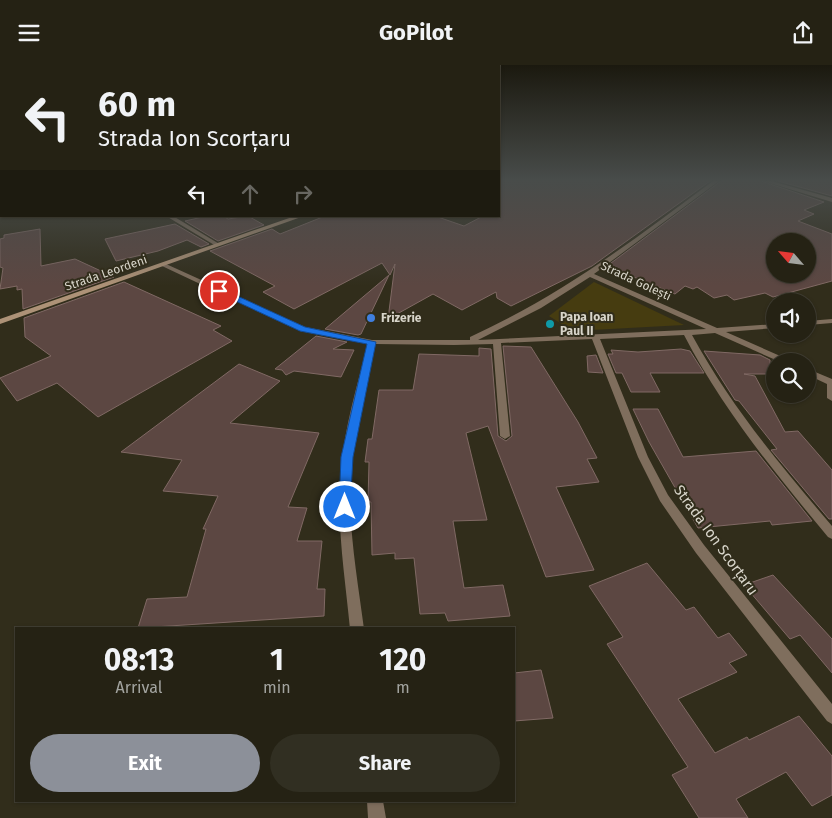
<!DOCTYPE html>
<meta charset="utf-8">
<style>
:root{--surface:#252214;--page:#312f22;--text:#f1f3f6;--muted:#a3a4a0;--line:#423f34;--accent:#8c9099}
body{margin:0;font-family:"Fira Sans",sans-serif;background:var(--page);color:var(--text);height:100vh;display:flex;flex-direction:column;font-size:19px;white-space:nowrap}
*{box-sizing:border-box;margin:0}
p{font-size:16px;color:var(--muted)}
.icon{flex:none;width:28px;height:28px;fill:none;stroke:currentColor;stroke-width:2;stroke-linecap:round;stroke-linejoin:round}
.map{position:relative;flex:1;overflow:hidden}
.sheet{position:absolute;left:15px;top:562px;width:500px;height:175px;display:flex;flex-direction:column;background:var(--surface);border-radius:0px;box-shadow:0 1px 4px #0004,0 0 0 1px var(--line)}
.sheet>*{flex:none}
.guide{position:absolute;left:0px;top:0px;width:500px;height:152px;box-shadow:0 1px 4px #0004,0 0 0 1px var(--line);background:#252214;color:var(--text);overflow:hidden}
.needle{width:32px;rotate:298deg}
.controls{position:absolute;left:766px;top:168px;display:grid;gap:10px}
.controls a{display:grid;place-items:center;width:50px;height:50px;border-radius:50%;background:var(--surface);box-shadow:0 1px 4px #0004,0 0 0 1px var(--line);font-size:25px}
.pin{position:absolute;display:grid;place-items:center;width:42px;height:42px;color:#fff;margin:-21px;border:2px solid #fff;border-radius:50%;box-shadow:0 1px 5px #0007}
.me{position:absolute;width:55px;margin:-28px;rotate:0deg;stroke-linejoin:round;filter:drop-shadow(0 0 4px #0008)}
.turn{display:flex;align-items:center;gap:18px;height:105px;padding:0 15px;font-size:22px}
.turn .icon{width:65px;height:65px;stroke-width:2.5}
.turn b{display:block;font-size:35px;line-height:42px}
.lanes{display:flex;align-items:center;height:48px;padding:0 15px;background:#0003;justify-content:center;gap:25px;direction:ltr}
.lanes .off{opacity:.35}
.eta{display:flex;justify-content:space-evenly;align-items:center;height:85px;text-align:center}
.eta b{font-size:30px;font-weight:700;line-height:35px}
.action{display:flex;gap:10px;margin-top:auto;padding:10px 15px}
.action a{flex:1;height:58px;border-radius:30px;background:var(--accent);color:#fff;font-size:20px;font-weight:700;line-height:58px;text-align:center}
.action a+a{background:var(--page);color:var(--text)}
header{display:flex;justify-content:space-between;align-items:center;height:65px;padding:0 15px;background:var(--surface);font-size:22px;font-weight:700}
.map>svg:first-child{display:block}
</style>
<header><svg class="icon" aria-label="menu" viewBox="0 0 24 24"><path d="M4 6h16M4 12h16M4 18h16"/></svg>GoPilot<svg class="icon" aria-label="share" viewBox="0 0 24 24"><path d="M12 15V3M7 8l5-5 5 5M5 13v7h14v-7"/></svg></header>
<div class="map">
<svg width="832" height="753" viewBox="0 0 832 753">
<rect width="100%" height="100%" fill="#312d1b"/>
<path fill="#463c10" d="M594,217L684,260L573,266L549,251Z"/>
<path fill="#5c4742" stroke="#806964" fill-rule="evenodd" d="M499,116H710L592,201L511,241L497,233L496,227L462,245L433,229L388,254L395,199L390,210L382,198L294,244L263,227L275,221L210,186L272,164L280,169L325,151H435L464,161L483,151H499Z
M721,116H761L824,137L804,145L814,149L798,156L832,169V216L773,232L765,228L734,235L727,230L714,233L697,222L693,224L685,221L675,229L607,201ZM775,176H808V209H775Z
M778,116H832V131Z
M207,151H223L228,154L248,151L264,160L218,176L185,156Z
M175,159L209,179L201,182L187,175L158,186L116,196L105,174Z
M40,164L41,201L75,194L114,212L23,244L22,224L17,225V221L0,224L3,203L0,202V174L4,173V170Z
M389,210L361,269L358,270L325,264Z
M124,217L221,261L213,265L232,276L98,352L57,318L17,336L0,313L51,291L25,272L24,253Z
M316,271L347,277L333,284L354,285L341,312L294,306L286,310L282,305L275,304Z
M503,281L531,282L578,357L597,393L587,394L599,417L556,422L594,505L546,512L488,361L466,368L487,455L453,456L464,523L503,520L510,551L448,556L445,548L420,549L414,493L395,494V488L372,490L371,437H368L369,397H365L368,374H372L379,325H413L419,289L479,291V283L491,284L498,371L506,376L512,371Z
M681,284L690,286L704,308H650L660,327H631L622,308H616L608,289H613L611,285L638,287Z
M704,286L760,290L770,295V309H744L755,311L785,367L798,366L832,405V454H829L771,385L777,384L739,336L735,335Z
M596,290L603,308L588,307L587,291Z
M239,299L280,316L230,358L319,368L288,442L307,443L297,476H322L317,524H325L324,551L138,563L147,534L187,532L206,464H203L218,431L163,426L182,395L121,387Z
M633,344H658L683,392L756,386L812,456L772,460L770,456L698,463L649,377Z
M647,498L686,545L694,542L718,573L729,568L747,590L729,598L737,607L678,634L715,688L747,672L749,675L799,651L832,691V730L812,741L786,707L736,734L748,753H699L672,710L688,702L607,579L623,572L589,521Z
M773,510L832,574V608L800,570L790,574L744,520Z
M541,605L553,653L514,656V608Z"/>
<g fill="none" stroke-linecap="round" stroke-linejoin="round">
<path fill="#7f6e5d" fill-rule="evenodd" d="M713,116H719L594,209L717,263L775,259V263L726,267L787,294L788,296H778L715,268L692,270C730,340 780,400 832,461V474L828,472C775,408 723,345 684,270L600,274L648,392L668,430L704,480L832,639V659L827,656L696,488L660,436L638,392L592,274L501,278L510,371L505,374L500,371L493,279L454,280L375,279C366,321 355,361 351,404C347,457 357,511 364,564H350C345,511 336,459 341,407C344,363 357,321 368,279L300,266L162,201V199H166L305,262L372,275H470V272C560,231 634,175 713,116ZM590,212L706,264L478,275L541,243Z
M763,116H771L832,133V137Z
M166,151H173L221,180L216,181Z
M832,254V258L808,260V256Z
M808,304L832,314V336L827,333V319L808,310Z
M367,736H383L386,753H368Z"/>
<path fill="#ad9277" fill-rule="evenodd" d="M1,122V126L0,127V123Z
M295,151H304L0,259V254Z"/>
</g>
<linearGradient id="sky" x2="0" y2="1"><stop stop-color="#1b190f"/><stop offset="0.52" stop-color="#484c4a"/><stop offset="1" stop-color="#484c4a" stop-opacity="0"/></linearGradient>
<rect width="832" height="221" fill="url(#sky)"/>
<path fill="#1a73e8" stroke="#114b97" d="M216,224H222L305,262L376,277L353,392L350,445L345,447L339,442L341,392L367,279L300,266L216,227Z"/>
<circle fill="#3f7fe0" stroke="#312d1b" stroke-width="2" cx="371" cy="253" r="5"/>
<circle fill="#0f9aa8" stroke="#312d1b" stroke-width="2" cx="550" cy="259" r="5"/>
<g text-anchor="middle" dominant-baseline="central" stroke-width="4" stroke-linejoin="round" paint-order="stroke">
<g font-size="12" fill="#d8d5ca" stroke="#312d1b">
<text transform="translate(106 208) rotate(-19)">Strada Leordeni</text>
<text transform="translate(636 216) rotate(25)">Strada Golești</text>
</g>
<g font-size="12" font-weight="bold" fill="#d8d5ca" stroke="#312d1b" text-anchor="start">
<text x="560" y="252">Papa Ioan<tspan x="560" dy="14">Paul II</tspan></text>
<text x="381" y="253">Frizerie</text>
</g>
<g font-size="15" fill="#d8d5ca" stroke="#312d1b">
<text transform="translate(716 475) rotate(54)">Strada Ion Scorțaru</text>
</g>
</g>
</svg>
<div class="controls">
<a><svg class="needle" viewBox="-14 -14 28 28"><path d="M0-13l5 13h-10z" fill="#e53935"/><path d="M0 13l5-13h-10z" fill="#a3a4a0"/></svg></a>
<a><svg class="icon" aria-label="sound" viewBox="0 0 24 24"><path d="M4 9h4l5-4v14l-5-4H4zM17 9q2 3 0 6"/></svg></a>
<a><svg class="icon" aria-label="search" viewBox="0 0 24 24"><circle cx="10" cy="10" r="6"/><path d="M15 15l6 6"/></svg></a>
</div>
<div class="pin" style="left:219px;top:226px;background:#d93025"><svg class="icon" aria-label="arrive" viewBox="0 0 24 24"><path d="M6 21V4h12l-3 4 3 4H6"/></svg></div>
<svg class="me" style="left:345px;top:442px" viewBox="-20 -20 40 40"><circle r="17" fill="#1a73e8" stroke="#fff" stroke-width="3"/><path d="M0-11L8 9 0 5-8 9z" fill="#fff"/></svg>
<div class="guide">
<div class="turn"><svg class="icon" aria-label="left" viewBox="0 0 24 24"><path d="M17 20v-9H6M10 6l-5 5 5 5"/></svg><div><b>60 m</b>Strada Ion Scorțaru</div></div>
<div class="lanes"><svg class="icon" aria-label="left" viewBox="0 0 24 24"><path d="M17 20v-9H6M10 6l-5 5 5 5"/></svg><svg class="icon off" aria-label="ahead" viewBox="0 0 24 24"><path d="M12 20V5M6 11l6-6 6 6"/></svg><svg class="icon off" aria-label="right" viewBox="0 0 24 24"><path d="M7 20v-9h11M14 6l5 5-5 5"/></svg></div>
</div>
<section class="sheet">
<div class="eta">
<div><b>08:13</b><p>Arrival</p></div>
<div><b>1</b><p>min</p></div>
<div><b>120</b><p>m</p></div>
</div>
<div class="action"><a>Exit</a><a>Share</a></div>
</section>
</div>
